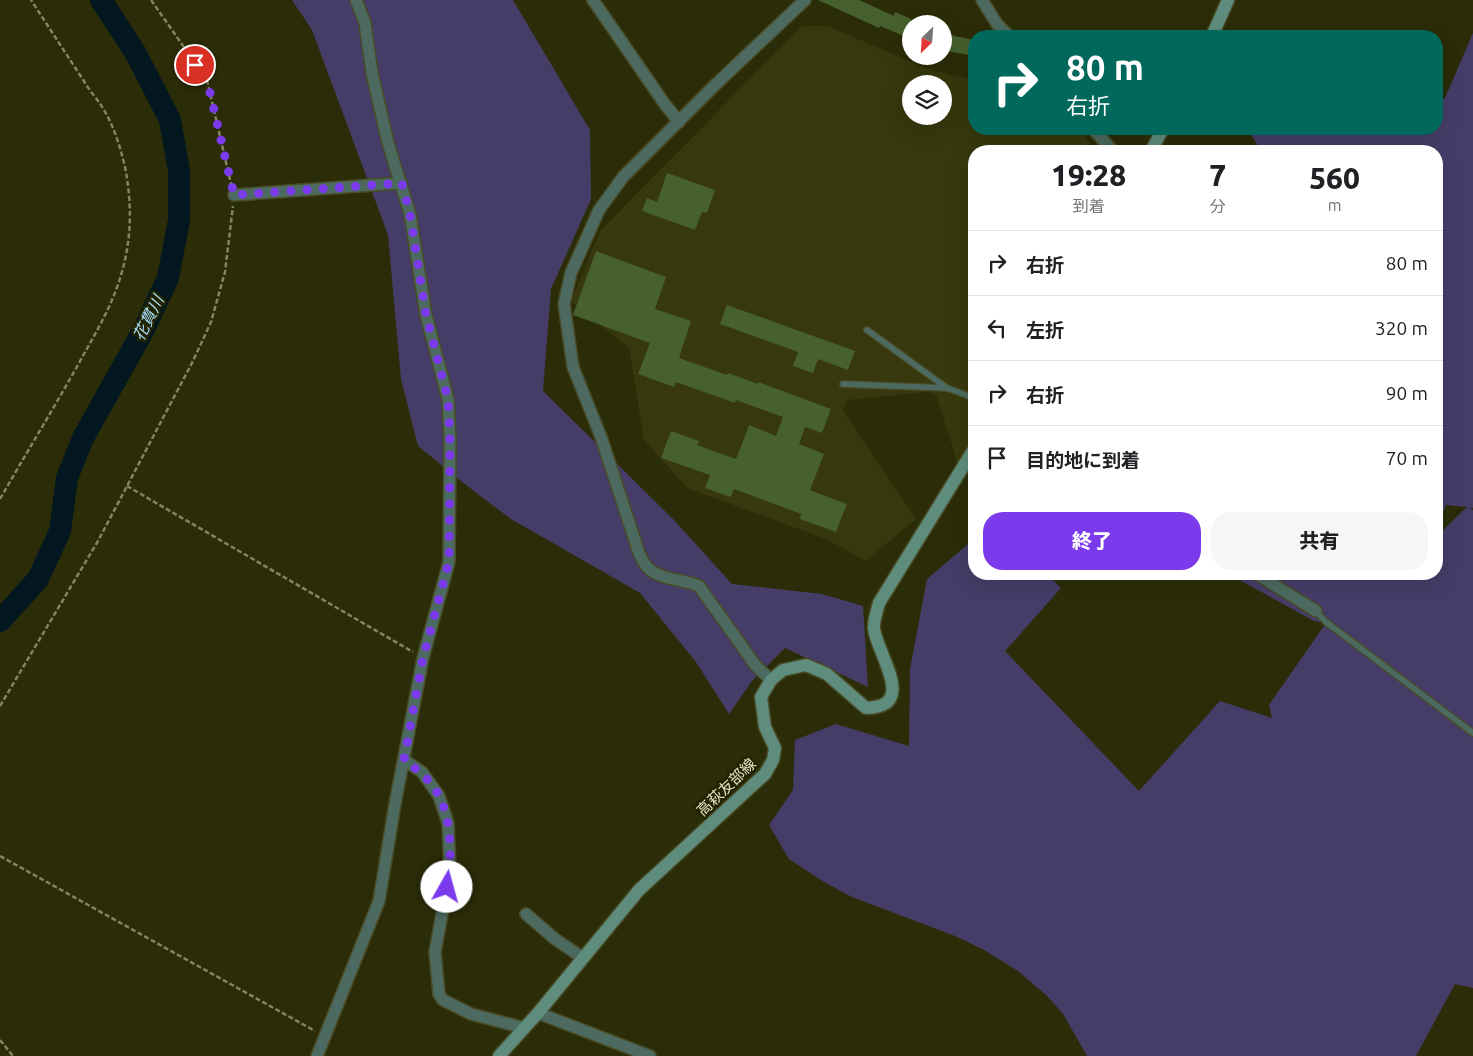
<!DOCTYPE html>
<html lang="ja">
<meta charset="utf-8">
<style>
:root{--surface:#fff;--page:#f6f6f6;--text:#202124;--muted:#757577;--line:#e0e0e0;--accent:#7c3aed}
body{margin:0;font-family:Ubuntu,"Noto Sans JP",sans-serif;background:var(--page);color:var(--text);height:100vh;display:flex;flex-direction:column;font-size:19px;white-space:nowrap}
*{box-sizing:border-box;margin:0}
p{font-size:16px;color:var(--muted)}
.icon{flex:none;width:28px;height:28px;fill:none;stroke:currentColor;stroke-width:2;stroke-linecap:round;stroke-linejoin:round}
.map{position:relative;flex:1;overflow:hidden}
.drawer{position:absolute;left:968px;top:145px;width:475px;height:435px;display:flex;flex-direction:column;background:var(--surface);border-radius:20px;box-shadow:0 5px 20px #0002}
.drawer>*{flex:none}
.top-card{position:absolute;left:968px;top:30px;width:475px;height:105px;border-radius:20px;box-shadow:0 5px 20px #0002;background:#00695c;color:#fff;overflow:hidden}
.needle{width:32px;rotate:205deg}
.controls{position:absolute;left:902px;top:15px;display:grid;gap:10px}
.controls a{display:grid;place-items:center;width:50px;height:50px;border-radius:50%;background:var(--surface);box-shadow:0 5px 20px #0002;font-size:25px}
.pin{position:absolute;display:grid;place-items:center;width:42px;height:42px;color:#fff;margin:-21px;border:2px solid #fff;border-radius:50%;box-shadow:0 1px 5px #0007}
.me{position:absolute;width:55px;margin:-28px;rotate:7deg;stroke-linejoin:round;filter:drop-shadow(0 0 4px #0008)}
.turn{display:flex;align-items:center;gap:18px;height:105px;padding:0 15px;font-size:22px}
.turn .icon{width:65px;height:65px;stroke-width:2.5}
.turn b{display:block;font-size:35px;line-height:42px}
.eta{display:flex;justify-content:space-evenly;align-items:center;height:85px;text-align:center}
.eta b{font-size:30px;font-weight:800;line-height:35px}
.button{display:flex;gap:10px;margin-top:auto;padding:10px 15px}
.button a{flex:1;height:58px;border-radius:20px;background:var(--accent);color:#fff;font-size:20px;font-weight:800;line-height:58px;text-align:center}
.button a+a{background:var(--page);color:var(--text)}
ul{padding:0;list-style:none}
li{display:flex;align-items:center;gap:15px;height:65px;padding:0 15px;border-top:1px solid var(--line)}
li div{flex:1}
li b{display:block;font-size:19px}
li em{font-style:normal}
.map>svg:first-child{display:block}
</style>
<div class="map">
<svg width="1473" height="1056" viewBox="0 0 1473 1056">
<rect width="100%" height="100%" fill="#2b2d08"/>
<path fill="#37380d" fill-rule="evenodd" d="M802,26H828L920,66L958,77L974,79V129H1078L1097,151H974V450L961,474L936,395L928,392L847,400L843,410L916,519L866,561L826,539L687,488L644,440L629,348L571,301L600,231ZM911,84H944V116H911Z"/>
<path fill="#453d68" d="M292,0H513L590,130L591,199L551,289L543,391L674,520L732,584L822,594L863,606L868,687L785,648L752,681L729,714L696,662L640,593L511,519L475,492L418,446L401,379L388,235L312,30Z
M1473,33V508H1469L1473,510V988L1455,984L1416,1056H1087L1063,1014L1047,996L1018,971L984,950L955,936L852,897L824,882L789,859L769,825L793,790L795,740L836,724L909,746L910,669L927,579L974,539V574H1047L1061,588L1005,651L1139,791L1220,701L1272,718L1269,705L1326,623L1314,621L1238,579L1236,574H1436V537L1467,507L1446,505L1436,530V151H1262L1251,135L1250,129H1436V103L1445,98Z"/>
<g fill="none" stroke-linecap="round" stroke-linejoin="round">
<path stroke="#031721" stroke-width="22" d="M0,621L38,579L60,531L67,478L83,438L143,331L168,278L179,220V171L170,120L135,52L101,0"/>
</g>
<path fill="#46612d" d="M818,0H859L894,16L895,12L911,19V39L880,26L879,28Z
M950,35L974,40V56L947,51Z
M667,173L715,190L707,213L702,212L695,230L642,211L647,198L657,202Z
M596,251L666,277L655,309L691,321L679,358L727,375L728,373L758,384V382L831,409L822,433L805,427L799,444L824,454L810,490L847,504L836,532L800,519L801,514L734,489L731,497L705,488L710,475L661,458L671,431L699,441L697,445L736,459L749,425L776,436L783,417L736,400L735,403L676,382L674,387L638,374L650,343L573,315Z
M727,305L855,351L848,370L818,359L813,373L793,366L798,352L720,324Z"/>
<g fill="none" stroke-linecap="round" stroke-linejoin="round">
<g stroke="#494b26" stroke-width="8">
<path id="service" d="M867,330L947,388
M843,384L947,388L974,398
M1316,611L1326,622L1473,733"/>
</g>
<g stroke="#494b26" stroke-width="14">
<path id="minor" d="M593,0L664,103L679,122
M982,0L997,24L1009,36
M1093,129L1113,151
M234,195L401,183
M1257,574L1316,611
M771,680L756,666L699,586C683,579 659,580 647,567C644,563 641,558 639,553L601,437L573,367L564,304L571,273L599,210L623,177L715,85L805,0
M404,760L422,772L439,796L448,823L450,870L435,952L439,994L443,1000L471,1014L524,1028
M526,914L555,939L583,958
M538,1013L650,1056
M317,1056L379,901L395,804L423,658L449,562L450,441L448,399L426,315L410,214L388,143L372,73L365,23L356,0"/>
</g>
<g stroke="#494b26" stroke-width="15">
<path id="secondary" d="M1212,36L1228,0
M1151,151L1163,129
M499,1056L538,1013L639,890L765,774L773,760L775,748L765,727L761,697L771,680L783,670L806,665L827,674L866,708C918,707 878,656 874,629C873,622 877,611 879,603L974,449"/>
</g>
<path stroke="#828561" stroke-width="2.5" stroke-dasharray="5 2.5" stroke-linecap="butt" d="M151,0L207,80L231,184
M127,486L413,652
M0,499C28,450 57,403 84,354C98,329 113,303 121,275C132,239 132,203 125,167C118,138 110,114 91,92L31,0
M0,706L98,541L192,363L211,322L225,272L233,206
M0,856L315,1031
M0,1040L13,1056"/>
<use href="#service" stroke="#4c6a5f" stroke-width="5.5"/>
<use href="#minor" stroke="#4c6a5f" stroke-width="11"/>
<use href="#secondary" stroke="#5e8d7d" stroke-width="12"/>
</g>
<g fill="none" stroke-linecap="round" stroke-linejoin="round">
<path stroke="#7c3aed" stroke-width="9" stroke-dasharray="0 16.2" d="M195,65L207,80L234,195L402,183L410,214L426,315L448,399L450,441L449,562L423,658L404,760C418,770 431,780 439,796C452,820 452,861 447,887"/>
</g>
<g text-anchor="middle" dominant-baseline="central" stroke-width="5" stroke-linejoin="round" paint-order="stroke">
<g font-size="15" fill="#e5e8c6" stroke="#222300">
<text transform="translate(726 787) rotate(-44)">高萩友部線</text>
</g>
<g font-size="16" font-style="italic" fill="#aae0fd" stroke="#222300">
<text transform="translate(148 318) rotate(-63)">花貫川</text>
</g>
</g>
</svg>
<div class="controls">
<a><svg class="needle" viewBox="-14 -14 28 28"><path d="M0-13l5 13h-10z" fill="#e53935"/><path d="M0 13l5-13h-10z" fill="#757577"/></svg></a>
<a><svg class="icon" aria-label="layers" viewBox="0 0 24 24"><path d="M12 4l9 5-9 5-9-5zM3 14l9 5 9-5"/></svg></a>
</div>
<div class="pin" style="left:195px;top:65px;background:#d93025"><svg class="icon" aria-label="arrive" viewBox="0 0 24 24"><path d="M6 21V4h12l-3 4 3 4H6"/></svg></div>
<svg class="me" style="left:447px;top:887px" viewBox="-20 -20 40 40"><circle r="19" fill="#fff"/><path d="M0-13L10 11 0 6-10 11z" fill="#7c3aed"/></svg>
<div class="top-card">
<div class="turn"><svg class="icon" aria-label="right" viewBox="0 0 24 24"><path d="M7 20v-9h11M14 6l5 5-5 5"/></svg><div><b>80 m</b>右折</div></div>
</div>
<section class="drawer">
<div class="eta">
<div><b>19:28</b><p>到着</p></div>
<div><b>7</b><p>分</p></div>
<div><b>560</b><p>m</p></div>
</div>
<ul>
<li><svg class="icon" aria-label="right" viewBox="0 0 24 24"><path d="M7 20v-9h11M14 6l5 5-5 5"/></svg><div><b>右折</b></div><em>80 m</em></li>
<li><svg class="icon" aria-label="left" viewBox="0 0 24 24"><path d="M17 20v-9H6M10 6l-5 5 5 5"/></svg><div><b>左折</b></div><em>320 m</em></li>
<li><svg class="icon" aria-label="right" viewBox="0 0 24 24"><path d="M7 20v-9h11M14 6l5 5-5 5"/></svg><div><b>右折</b></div><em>90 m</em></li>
<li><svg class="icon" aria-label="arrive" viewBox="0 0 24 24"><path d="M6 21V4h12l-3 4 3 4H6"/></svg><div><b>目的地に到着</b></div><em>70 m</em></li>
</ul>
<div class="button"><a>終了</a><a>共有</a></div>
</section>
</div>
